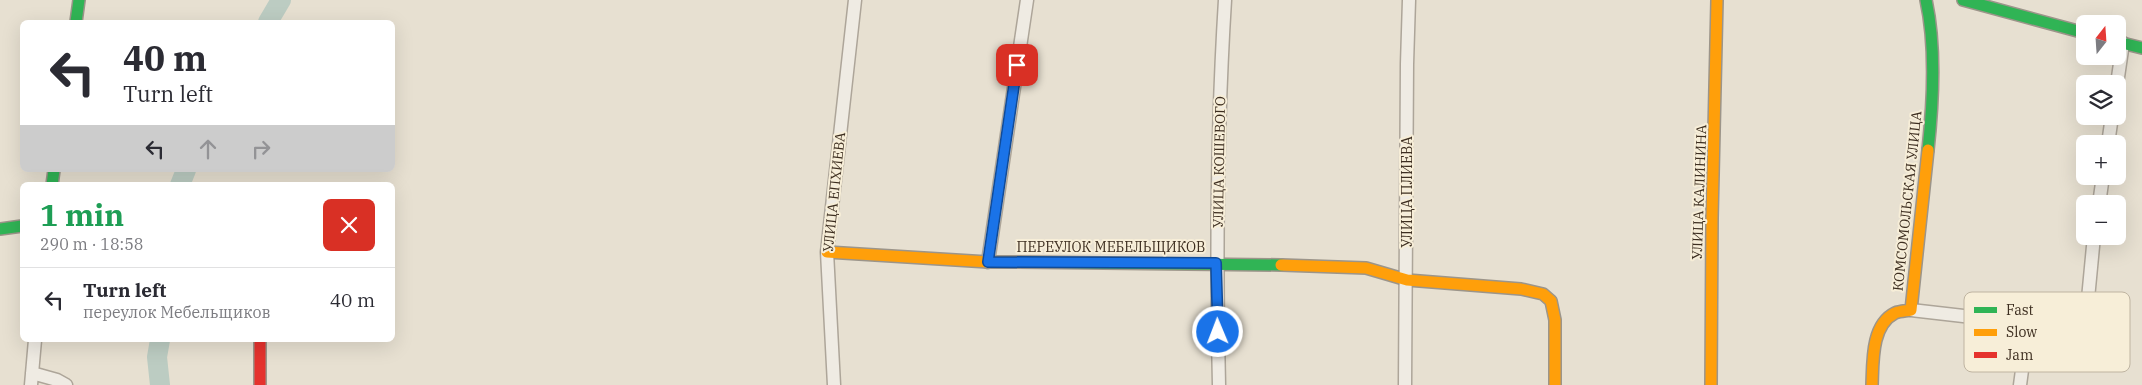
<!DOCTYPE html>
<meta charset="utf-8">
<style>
:root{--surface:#fff;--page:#f7f7f7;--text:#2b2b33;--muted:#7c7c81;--line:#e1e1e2}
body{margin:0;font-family:"IBM Plex Serif",serif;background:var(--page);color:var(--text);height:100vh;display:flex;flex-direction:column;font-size:19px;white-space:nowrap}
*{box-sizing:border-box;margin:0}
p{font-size:16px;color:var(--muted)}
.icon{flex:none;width:28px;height:28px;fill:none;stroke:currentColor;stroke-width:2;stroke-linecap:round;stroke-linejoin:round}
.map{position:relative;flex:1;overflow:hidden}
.panel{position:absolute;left:20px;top:182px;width:375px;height:160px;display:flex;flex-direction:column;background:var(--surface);border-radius:8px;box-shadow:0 5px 20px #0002}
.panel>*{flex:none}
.top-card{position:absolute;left:20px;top:20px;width:375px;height:152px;border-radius:8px;box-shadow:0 5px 20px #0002;background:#fff;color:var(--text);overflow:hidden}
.needle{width:32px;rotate:17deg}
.tools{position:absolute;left:2076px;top:15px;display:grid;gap:10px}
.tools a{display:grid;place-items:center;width:50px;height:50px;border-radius:8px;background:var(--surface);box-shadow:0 5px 20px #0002;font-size:25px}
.pin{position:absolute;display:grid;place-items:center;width:42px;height:42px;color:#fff;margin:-21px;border-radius:10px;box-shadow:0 2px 8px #0006}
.me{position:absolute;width:55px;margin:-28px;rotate:359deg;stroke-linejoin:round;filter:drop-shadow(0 0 4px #0008)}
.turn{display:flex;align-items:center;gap:18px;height:105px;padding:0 20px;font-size:22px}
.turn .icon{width:65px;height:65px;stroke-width:2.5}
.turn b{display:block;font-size:35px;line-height:42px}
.lanes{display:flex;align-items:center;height:48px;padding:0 20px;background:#0003;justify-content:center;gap:25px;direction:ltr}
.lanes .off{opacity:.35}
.round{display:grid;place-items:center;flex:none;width:52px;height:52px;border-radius:8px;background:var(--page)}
.headline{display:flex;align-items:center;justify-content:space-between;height:85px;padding:0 20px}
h1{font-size:30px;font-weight:700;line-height:38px;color:#1e9e55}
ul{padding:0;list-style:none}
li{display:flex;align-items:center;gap:15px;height:65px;padding:0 20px;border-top:1px solid var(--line)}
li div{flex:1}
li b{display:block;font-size:19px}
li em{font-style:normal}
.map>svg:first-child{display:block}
</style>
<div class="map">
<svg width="2142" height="385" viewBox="0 0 2142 385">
<rect width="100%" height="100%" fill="#e7e0d1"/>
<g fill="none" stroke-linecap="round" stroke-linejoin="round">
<path stroke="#bcccc2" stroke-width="20" d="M268,22L281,0
M180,185L186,170
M160,340L157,357L160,385"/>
<g stroke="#ada599" stroke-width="15">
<path id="street" d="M2117,84L2123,43
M2108,144L2112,116
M2099,204L2103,176
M988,262L1027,0
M1911,310L1972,317L2068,334L2082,324L2087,309L2094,236
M32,373L57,380L66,385
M31,385L35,340
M834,385L827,252L855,0
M1219,385C1216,257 1217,128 1225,0
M1405,385L1407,64L1409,0
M2020,385L2025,348L2032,327"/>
</g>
<g stroke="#9c958a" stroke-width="14">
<path id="fast" d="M1926,0C1936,45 1933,104 1928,150
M1963,0L2085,33
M76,22L79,0
M2118,42L2142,48
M52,185L54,170
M0,229L22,226
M1019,262L1281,265"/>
</g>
<g stroke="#9c958a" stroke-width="14">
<path id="slow" d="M827,252L988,262H1019
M1281,265L1366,268L1407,280L1521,289L1543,294L1551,301L1555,320V385
M1711,385L1712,218L1717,0
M1872,385C1873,362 1871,325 1895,313C1900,311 1906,311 1911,310L1928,150"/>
</g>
<g stroke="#9c958a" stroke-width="14">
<path id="jam" d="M260,340V385"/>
</g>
<use href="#street" stroke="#efebe3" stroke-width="12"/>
<use href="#fast" stroke="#30b455" stroke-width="11"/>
<use href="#slow" stroke="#ff9f0a" stroke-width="11"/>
<use href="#jam" stroke="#e5322d" stroke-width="11"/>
</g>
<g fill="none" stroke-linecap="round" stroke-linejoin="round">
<g stroke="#114b97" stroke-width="12">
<path id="route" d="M1017,65L988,262L1216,263L1218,332"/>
</g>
<use href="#route" stroke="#1a73e8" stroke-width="9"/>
</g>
<g text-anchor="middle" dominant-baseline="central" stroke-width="4" stroke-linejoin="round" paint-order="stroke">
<g font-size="14" fill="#3d2e20" stroke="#f7eed8">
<text transform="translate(1219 162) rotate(-89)">УЛИЦА КОШЕВОГО</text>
<text transform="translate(834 192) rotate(-84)">УЛИЦА ЕПХИЕВА</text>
<text transform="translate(1407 192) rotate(-90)">УЛИЦА ПЛИЕВА</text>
<text transform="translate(1699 192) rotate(-88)">УЛИЦА КАЛИНИНА</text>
<text transform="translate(1907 201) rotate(-84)">КОМСОМОЛЬСКАЯ УЛИЦА</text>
<text x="1111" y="247">ПЕРЕУЛОК МЕБЕЛЬЩИКОВ</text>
</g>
</g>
<rect x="1964" y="292" width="166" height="80" rx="8" fill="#f7eed8" stroke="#bfb4a1" stroke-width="1"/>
<rect x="1974" y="307" width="23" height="6" fill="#30b455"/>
<rect x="1974" y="329" width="23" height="7" fill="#ff9f0a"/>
<rect x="1974" y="352" width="23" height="6" fill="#e5322d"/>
<g font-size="14" fill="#3d2e20">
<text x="2006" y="315">Fast</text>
<text x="2006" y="337">Slow</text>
<text x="2006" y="360">Jam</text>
</g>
</svg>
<div class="tools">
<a><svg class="needle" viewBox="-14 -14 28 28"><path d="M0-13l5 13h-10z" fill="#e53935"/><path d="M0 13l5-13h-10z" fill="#7c7c81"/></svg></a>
<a><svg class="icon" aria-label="layers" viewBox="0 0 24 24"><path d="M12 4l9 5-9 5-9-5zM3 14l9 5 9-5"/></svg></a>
<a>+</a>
<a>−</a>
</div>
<div class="pin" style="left:1017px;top:65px;background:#d93025"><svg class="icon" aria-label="arrive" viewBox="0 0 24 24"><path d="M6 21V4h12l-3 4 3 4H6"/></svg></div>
<svg class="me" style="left:1218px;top:332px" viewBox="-20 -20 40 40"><circle r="17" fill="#1a73e8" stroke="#fff" stroke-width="3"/><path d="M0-11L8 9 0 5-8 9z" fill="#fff"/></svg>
<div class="top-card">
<div class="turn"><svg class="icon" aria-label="left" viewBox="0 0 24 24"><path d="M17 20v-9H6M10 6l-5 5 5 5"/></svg><div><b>40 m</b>Turn left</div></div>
<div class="lanes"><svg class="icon" aria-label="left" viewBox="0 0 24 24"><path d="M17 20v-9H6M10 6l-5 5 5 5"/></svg><svg class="icon off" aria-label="ahead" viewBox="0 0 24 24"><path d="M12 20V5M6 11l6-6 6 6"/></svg><svg class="icon off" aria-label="right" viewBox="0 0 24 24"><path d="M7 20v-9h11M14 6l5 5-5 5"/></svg></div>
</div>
<section class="panel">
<div class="headline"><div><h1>1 min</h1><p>290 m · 18:58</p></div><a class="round" style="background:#d93025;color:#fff"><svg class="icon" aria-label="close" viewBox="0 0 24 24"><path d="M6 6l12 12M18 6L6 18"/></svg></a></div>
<ul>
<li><svg class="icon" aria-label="left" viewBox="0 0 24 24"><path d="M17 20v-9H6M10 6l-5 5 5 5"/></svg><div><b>Turn left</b><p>переулок Мебельщиков</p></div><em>40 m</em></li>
</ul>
</section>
</div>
